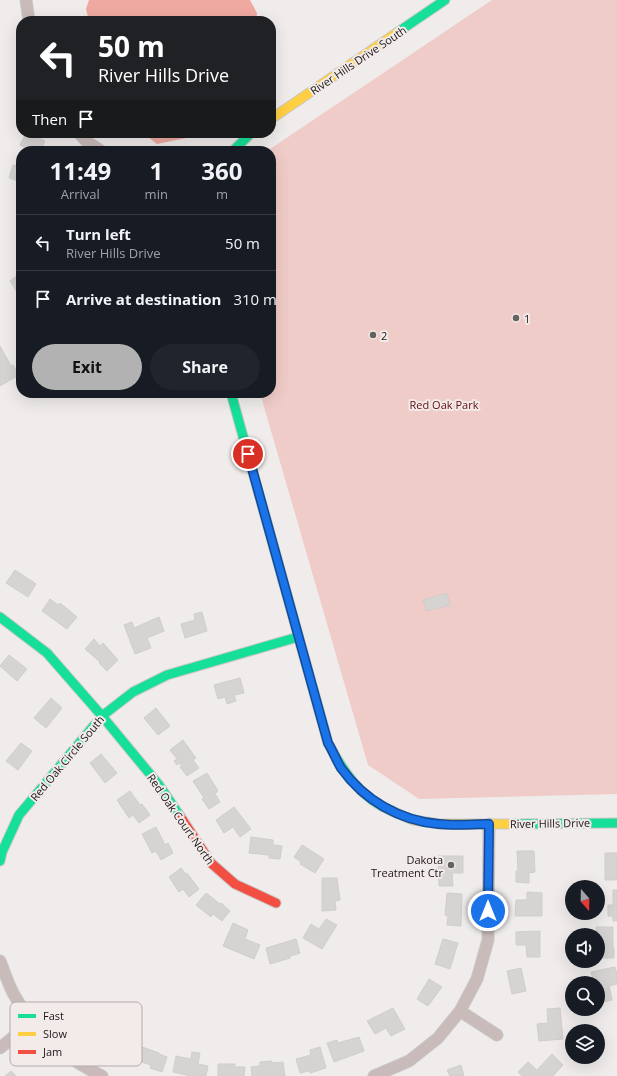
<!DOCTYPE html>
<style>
:root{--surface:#171b24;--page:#20242c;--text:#f1f3f6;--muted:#9ea1a6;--line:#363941;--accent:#b2b2b3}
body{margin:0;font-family:"Open Sans",sans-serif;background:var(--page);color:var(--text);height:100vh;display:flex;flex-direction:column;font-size:15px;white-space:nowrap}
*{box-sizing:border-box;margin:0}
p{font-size:13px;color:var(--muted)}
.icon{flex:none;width:22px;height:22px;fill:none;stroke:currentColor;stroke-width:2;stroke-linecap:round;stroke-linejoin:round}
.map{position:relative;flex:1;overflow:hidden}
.side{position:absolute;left:16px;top:146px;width:260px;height:252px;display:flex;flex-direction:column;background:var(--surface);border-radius:16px;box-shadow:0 4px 16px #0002}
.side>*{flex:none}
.banner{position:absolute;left:16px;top:16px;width:260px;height:122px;border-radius:16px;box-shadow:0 4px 16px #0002;background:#202124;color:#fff;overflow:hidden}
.needle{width:26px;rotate:160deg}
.fabs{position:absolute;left:565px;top:880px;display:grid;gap:8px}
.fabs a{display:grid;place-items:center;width:40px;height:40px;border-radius:50%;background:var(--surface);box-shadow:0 4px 16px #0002;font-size:20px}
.pin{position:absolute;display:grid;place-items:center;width:34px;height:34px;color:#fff;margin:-17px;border:2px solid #fff;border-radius:50%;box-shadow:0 1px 4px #0007}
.me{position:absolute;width:44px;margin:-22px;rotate:0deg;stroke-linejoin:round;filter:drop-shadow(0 0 3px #0008)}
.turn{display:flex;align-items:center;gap:14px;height:84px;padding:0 16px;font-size:18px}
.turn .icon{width:52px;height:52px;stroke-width:2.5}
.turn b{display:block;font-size:28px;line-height:34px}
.then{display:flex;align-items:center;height:38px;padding:0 16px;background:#0003;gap:8px;font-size:15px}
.eta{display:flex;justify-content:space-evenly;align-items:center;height:68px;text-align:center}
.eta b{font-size:24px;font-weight:700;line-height:28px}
.cta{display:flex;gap:8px;margin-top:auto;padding:8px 16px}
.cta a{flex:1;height:46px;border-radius:24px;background:var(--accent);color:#111;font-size:16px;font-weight:700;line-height:46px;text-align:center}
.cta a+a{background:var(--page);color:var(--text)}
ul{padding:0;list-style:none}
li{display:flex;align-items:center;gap:12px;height:56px;padding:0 16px;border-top:1px solid var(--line)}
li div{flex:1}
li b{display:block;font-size:15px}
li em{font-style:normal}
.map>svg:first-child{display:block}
</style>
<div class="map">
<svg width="617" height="1076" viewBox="0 0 617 1076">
<rect width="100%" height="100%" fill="#f0ecec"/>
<path fill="#f0ccc8" d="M492,0H617V794L419,799L368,765L260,393H271V151H267Z"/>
<path fill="#efa9a0" d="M89,0H250L257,13L256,21H89L86,9Z
M143,133H200L196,136L157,144Z"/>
<path fill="#d6d3d3" stroke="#d0cdcd" d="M26,133H29L45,141L40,151H32L20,145Z
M13,165L21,167V182L9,178Z
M21,273V298L10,281Z
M0,346L11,366L13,365L19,375L0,386Z
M15,570L36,584L28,597L6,583Z
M447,593L450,605L427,611L423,600Z
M50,599L58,605L60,603L77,617L67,629L42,611Z
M202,612L207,631L185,638L181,624L195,620L194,614Z
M159,617L164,631L147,638L151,648L135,654L124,625L132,622L134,628Z
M94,639L100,646L103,643L118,660L107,671L99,663L100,662L85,649Z
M9,655L27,669L17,681L0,666Z
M240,678L244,693L234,695L236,701L227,704L225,697L218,699L214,685Z
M51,698L62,708L46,728L34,718Z
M156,708L170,726L158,735L144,718Z
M183,740L196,758L193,760L199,768L187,776L180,767L182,766L180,763L177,765L174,761L177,759L170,750Z
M21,743L32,751L18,770L6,761Z
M101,754L117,773L105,783L90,763Z
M207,773L218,791L215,794L220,802L209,809L202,799L204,798L193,781Z
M130,791L140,805L142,804L150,815L139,823L133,815L129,818L117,800Z
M234,807L251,829L240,837L233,827L224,833L216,820Z
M156,827L165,845L168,843L173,853L161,860L156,851L152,853L142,834Z
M251,837L273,840V845L282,846L280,859L269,858V855L249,853Z
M302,845L324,859L315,873L300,864L301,862L294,857Z
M517,851H534L535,872L529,873V883L516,882V871H518Z
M605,853H617V880H605Z
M438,856H463V873H452L453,886H439Z
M181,868L186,874L187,873L199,889L189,897L183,889L179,892L169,877Z
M322,878H337L340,900L335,901L336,910L322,911Z
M613,890H617V921H613V916H608V905H613Z
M527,892L542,893V916H515L516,900H527Z
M206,893L220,904L221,903L230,911L222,921L213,914L211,917L196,905Z
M447,893L462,894L461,926L447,925L448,916L445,915Z
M326,919L337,925L322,949L303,938L311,924L319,929Z
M233,923L248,930L245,939L260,945L254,959L223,946Z
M596,927H613V948H614V958H600V949H598V935H596Z
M540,931V957H527L526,945H516V932Z
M296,939L300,953L290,956V958L270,964L266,948Z
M443,939L458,943L450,969L435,964Z
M615,967L617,974V984L609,986L612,1000L599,1003L598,983H594L591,972Z
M521,968L526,991L512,994L507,971Z
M429,979L442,987L428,1006L417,999Z
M393,1008L405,1029L391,1036L386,1028L375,1034L367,1021Z
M560,1008L563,1039L539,1041L537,1024L548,1023L547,1009Z
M359,1037L364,1051L334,1062L327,1043L337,1040L338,1043Z
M142,1047L159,1053V1054L167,1057L162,1072L150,1068L151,1065L138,1061Z
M320,1047L326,1068L310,1073L309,1071L300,1073L296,1059L311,1055L310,1050Z
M192,1052L200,1053L198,1064L208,1066L206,1076H191L173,1072L176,1056L191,1059Z
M552,1054L563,1065L553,1076H522L518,1072L528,1062L537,1070Z
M272,1061V1063L283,1062L285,1076H252L251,1067L260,1066V1062Z
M218,1064H235V1067H245L244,1076H218Z
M461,1065L464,1076H450L447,1070Z
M11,1071L16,1076H5Z"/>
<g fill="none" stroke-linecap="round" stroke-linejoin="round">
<g stroke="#c9c7c7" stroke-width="13">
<path id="street" d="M26,0L29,21
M79,133L87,142L101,151
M0,961C4,971 8,983 13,993C33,1030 65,1058 102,1076
M460,1011L497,1035
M0,1048L32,1022
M374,1076L409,1061L438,1038L460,1011L477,979L488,940L489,824"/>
</g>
<g stroke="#c9c7c7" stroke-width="11">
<path id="fast" d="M398,32L445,0
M233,151L251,133
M231,393L328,743C343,771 361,799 392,811
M0,617L47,653L102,716L159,785L180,816
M513,824L617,823
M0,861L2,852L19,815L102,716L133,692L167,675L298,637"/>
</g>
<g stroke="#c9c7c7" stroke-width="11">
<path id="slow" d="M271,119L398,32
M392,811L413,820L440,824H513"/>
</g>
<g stroke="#c9c7c7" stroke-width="11">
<path id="jam" d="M180,816L211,863L235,884L276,903"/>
</g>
<use href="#street" stroke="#c9bbb9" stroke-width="11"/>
<use href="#fast" stroke="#16e098" stroke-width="9"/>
<use href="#slow" stroke="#ffcf43" stroke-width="9"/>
<use href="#jam" stroke="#f24e42" stroke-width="9"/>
</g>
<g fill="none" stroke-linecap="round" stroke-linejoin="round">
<g stroke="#114b97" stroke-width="10">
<path id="route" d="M248,454L328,743C333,751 336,760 341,768C364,800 400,821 439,824C456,826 472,824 489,824L488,911"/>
</g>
<use href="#route" stroke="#1a73e8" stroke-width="7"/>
</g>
<g fill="#666262" stroke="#f2ebea" stroke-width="1.5">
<circle cx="516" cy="318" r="4"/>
<circle cx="373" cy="335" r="4"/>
<circle cx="451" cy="865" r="4"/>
</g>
<g text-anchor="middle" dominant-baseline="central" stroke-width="4" stroke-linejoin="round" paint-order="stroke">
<g font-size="11" fill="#1b1818" stroke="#f2ebea">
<text transform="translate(358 60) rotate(-34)">River Hills Drive South</text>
<text transform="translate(67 758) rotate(-50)">Red Oak Circle South</text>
<text transform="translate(181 819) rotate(55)">Red Oak Court North</text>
<text transform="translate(550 823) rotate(-1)">River Hills Drive</text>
</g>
<g font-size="11" fill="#1b1818" stroke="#f2ebea" text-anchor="start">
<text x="524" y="318">1</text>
<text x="381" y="335">2</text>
<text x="443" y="859" text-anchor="end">Dakota<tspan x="443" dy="13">Treatment Ctr</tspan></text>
</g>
<g font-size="11" fill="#640b0b" stroke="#f2ebea">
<text x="444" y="404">Red Oak Park</text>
</g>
</g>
<rect x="10" y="1002" width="132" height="64" rx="6" fill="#f2ebea" stroke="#b2acab" stroke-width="1"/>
<rect x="18" y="1014" width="18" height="4" fill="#16e098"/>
<rect x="18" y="1032" width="18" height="4" fill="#ffcf43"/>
<rect x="18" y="1050" width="18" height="4" fill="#f24e42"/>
<g font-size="11" fill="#1b1818">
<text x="43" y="1020">Fast</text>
<text x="43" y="1038">Slow</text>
<text x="43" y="1056">Jam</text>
</g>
</svg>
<div class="fabs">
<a><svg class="needle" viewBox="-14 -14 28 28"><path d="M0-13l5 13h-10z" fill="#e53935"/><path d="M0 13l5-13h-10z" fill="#9ea1a6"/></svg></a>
<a><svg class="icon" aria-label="sound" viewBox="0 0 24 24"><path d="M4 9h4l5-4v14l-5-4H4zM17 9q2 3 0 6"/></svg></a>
<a><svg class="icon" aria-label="search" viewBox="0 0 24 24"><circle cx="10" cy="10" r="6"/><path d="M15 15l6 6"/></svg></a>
<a><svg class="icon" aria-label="layers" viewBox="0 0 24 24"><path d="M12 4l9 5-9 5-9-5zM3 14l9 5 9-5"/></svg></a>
</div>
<div class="pin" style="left:248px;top:454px;background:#d93025"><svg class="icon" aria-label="arrive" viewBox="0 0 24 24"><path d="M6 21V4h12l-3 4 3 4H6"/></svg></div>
<svg class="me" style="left:488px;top:911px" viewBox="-20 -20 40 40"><circle r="17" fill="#1a73e8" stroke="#fff" stroke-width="3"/><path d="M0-11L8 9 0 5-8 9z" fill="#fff"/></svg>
<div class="banner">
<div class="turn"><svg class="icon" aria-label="left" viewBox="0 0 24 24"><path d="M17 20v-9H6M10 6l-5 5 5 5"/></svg><div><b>50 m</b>River Hills Drive</div></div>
<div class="then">Then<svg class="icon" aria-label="arrive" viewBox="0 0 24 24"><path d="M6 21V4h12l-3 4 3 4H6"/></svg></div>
</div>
<section class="side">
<div class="eta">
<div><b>11:49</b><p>Arrival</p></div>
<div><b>1</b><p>min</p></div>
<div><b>360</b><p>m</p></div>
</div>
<ul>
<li><svg class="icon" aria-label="left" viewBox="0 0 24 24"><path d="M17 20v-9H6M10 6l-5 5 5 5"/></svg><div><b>Turn left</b><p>River Hills Drive</p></div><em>50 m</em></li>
<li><svg class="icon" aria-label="arrive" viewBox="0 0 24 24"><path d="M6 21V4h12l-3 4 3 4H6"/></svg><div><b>Arrive at destination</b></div><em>310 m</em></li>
</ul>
<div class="cta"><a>Exit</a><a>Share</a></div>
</section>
</div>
